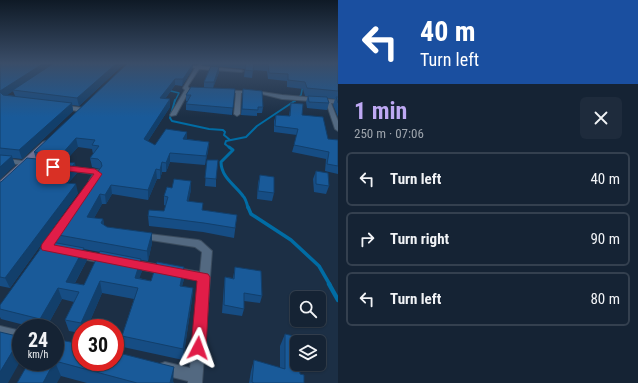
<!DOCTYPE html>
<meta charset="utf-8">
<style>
:root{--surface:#152334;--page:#1e2b3c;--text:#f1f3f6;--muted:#9da4ac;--line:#34404f;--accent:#bea9f4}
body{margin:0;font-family:"Roboto Condensed",sans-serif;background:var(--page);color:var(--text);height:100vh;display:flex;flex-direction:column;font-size:15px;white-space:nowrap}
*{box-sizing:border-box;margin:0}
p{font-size:13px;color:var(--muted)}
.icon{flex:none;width:22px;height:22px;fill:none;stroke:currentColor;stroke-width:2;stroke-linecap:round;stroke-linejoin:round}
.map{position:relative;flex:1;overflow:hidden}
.panel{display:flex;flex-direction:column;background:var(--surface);width:300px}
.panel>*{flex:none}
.top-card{background:#1a4fa0;color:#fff;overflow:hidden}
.buttons{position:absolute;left:290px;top:291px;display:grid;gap:8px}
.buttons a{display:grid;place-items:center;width:36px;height:36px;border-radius:6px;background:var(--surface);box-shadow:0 1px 3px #0004,0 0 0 1px var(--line);font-size:20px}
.speed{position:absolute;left:12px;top:319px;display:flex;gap:8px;font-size:20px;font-weight:700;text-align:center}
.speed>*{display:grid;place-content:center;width:52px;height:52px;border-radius:50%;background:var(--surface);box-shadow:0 1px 3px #0004,0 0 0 1px var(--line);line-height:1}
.speed small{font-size:10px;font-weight:400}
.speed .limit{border:6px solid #d22;background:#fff;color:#111}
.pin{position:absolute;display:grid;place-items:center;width:34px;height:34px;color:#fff;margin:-17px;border-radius:8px;box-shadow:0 2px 6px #0006}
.me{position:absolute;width:44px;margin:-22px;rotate:4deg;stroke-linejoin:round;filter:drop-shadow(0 0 3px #0008)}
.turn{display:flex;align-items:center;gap:14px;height:84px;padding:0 16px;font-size:18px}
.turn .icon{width:52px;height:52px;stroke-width:2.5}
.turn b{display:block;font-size:28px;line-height:34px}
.round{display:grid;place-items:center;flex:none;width:42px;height:42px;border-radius:6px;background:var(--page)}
.overview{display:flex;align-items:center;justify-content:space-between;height:68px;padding:0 16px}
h1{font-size:24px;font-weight:700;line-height:30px;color:var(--accent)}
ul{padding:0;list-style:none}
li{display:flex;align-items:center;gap:12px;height:54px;margin:0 8px 6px;padding:0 8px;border:2px solid var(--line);border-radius:6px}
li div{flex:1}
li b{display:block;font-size:15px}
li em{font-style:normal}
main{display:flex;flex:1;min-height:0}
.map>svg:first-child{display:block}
</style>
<main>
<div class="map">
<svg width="338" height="383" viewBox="0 0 338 383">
<rect width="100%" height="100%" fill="#1c2f45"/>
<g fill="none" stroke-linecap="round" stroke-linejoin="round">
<path stroke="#016ca4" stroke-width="1.5" d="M167,90L179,93L175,101
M295,101L301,95L303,85"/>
<path stroke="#016ca4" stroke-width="2" d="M175,100L170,118L172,121L209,129L223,130L225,132L224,135L230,140
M230,148L225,144L226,141L246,137L257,126L296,100"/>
<path stroke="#016ca4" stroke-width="3" d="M229,147L233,150L221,162C221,177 235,185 243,196C246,199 247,204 248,208"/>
<path stroke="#016ca4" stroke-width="3.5" d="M248,207L251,214L291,240L319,266L330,285"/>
<path stroke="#016ca4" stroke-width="4.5" d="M329,284L338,300"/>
<g stroke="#3b4c5e" stroke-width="2">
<path id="street" d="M199,63L202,64L201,66L241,70L243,71L241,72L199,69L188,86V87L190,89L176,115L171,116L170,115L185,90L183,88L195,68L180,66L182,65L197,66Z
M222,90L262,92L282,95L338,100V104L331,103L338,121V131L335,129L326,102L282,99L262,94L241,93L240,114L237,116L234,114L236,93L224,92H222Z
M63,105L83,108L86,110L83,112L61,108L60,107Z
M0,158L31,162L35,164L31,166L0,162Z
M63,166L98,170L102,172L96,183H93L89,181L93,174L66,170H63L62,168Z
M60,225L63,226L65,228L48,253L45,254L42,253L40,250L42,247L57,226Z
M141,233L198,240L201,241L212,251L202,383H188V381L160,374L158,369L160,364L165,362L190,368L199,280L132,268L128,267L127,264L128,261L132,260L200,272L202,252L195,247L138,238L136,236L138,234Z
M77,250L107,256L111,257L112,260L111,263L107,264L73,257L72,254L73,251Z
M0,326L21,331V343L0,338Z"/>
</g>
<g stroke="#3b4c5e" stroke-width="2">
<path id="secondary" d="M46,141L51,144L49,146L4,190L0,191V181L43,142Z"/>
</g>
<use href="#street" fill="#536981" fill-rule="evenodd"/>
<use href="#secondary" fill="#717497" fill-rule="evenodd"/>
</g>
<path fill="#164d84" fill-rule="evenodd" d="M0,63H125L79,106L72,105L73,111L22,159L12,158L15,165L0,179ZM13,91L15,96L6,95Z
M128,63H198L196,64H193L192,70L182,86L175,85L165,99H170V107L148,141L155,145L187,139L209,142L208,151L205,165L170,162L166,172H162L160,179H157L148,200L112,194L106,204H102L94,218L103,219L104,225L107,227L152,233V243L148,261L141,260L142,271L139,278L151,281L184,279L182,286L193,288L192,299L183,360L123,347L122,336L134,299L102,293L87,328H81V333L69,331L65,320L74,302L62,299L46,328H36L1,319L0,317V305L55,243L53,234L100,169L92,167L90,158L93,154L92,149L78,147L64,162L77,173L68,183L78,193L10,288L0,286V182L36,159L34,152ZM84,249L100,252L84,285L75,283L87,260Z
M202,63H338V117L333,105L335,99L327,98L329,103L327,110L307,108L306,102L308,96H314H305L303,89L287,87V81L268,79L267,71L253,70L252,78L244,77L245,69L202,65Z
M219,67V72L213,88L235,89L232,115L186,110V104L187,101H186V95L204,87V82Z
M243,89L263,107L262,113H257V116L241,115Z
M291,103L302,115L328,139L338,140V174L325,171L326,159L292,152L297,135L274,132V121L276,115L289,116Z
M207,160L216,179V187L205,186Z
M316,171L329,186L326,194L314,192L313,179Z
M260,175L274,193L272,201L257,199L258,183Z
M191,181V190L188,201L203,210L237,215L234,238L203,232L149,226L148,216L164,211L166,206L164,205V196L172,188Z
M235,267L262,296L260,303L244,301V309L242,316L222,313L224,285L225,277L233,278Z
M285,334L300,374L304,383H249L251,371L254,360L280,368V346Z
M55,339L174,382L173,383H87L61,376L29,362H55Z"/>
<path fill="#123f6b" d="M44,63H55L13,90V91L2,99L0,94V91Z
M117,63H125L79,106L77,98Z
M193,64L192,70L182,86L183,79Z
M219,67V72L213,88L214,82Z
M175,79V85L160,106V98Z
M170,99V107L144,147V139Z
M72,103L73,111L22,159L19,150Z
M187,132V140L183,139Z
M76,138L78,147L63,164L61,155Z
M209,142L208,151L205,165L206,156Z
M170,153V162L166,172V163Z
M12,156L15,165L0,179V167Z
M162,162V172L160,179V170Z
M75,163L77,173L62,191L59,182Z
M156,169L157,179L148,200V190Z
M191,181V190L187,210V201Z
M76,184L78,193L10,288L5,278Z
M111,185L112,194L106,204L105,195Z
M100,194L102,204L89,227L87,217Z
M103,219L105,229L101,223Z
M152,233V243L148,261L147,251Z
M84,248L87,260L71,290L66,282Z
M141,259L142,271L136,288L135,278Z
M184,267V279L179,297L180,286Z
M100,281L102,293L87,328H83L81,323Z
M58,288L62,299L46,328H44L40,319Z
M193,288L192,299L183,360V349Z
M21,338V360L8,383H0V372Z
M54,362H55L61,376L57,383H43Z
M174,367L173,383H170Z"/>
<path fill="#195a99" stroke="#123f6b" d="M0,63H44L0,91Z
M54,63H117L77,98L13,90Z
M128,63H187L193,64L183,79H175L160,98L170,99L144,139L155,145L166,129L187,132L183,139L209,142L206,156L170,153L166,163L162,162L160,170L156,169L148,190L111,185L105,195L100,194L87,217L103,219L101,223L107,227L152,233L147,251L53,234L102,166L101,162L98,159L90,158L99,146L92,145L95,140L76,138L61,155L34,152Z
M246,63H338V91L307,88L305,82L288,80V74L269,73L268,64H254L253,71L245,70Z
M211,66L219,67L214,82H204Z
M191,87L235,89L233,108L186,104L191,95H186Z
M243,89L262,91L263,107H258V110L242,109Z
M0,92L3,95L72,103L19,150L0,148Z
M308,96L327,97L329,103L309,102Z
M336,97H338V103Z
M291,103L303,104L302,115L323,117L328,139L338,140V166L327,164L329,152L294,145L298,129L275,126L276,115L290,116Z
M0,155L12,156L0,167Z
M27,158L75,163L59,182L76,184L5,278L0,277V182H1Z
M207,160H218L216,179L205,178Z
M316,171L328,173L329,186L316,184Z
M260,175L274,177V193L258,191Z
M174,179L191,181L187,201L203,203L202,210L237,215L235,228L204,223L148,216L149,210L164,211L168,197L164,196L167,187L172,188Z
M46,241L84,248L66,282L84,285L100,251L141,259L135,278L151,281L157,262L184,267L180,286L193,288L183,349L122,336L138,288L100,281L81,323L65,320L79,292L58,288L40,319L0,309V305Z
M235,267L261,271L262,296L244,293V309L224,305L225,277L234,279Z
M0,332L21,337L0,372Z
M285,334L298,337V342H297V364H299L300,374L304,375V383H254L252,382L254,360L285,369Z
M55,339L81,344V362H115V352L174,367L170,383H137L55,361Z
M29,362H54L43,383H17Z"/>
<linearGradient id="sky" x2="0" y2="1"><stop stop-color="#0f1a26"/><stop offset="0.54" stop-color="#3a4d68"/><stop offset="1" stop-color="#3a4d68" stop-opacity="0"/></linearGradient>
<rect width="338" height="117" fill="url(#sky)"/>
<path fill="#e11d48" stroke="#92132f" d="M53,164L95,169L102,174L54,245L208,274L210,277L206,348L203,353L198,355L193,353L191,348L197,281L42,250L41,247L42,244L94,174L50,169L49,167Z"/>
</svg>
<div class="buttons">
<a><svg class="icon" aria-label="search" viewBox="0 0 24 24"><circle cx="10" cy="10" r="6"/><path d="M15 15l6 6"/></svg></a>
<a><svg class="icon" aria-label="layers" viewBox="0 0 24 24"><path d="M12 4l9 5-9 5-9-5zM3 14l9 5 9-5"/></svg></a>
</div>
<div class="speed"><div>24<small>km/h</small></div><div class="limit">30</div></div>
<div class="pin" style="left:53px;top:167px;background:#d93025"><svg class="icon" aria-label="arrive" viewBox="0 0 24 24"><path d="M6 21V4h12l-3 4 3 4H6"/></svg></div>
<svg class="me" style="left:198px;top:348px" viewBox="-20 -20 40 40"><path d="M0-17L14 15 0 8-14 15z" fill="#e11d48" stroke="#fff" stroke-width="4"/></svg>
</div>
<section class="panel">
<div class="top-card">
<div class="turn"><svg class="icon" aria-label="left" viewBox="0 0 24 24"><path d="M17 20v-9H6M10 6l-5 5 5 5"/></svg><div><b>40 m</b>Turn left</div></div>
</div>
<div class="overview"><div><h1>1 min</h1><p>250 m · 07:06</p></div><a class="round"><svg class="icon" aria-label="close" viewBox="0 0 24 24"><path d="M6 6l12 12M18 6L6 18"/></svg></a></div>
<ul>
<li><svg class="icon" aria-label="left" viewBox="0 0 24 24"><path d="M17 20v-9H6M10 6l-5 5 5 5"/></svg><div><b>Turn left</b></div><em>40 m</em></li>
<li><svg class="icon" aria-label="right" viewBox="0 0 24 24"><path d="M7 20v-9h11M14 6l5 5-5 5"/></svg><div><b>Turn right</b></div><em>90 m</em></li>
<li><svg class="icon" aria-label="left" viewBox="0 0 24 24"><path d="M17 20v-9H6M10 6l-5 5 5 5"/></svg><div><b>Turn left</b></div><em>80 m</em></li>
</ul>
</section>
</main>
